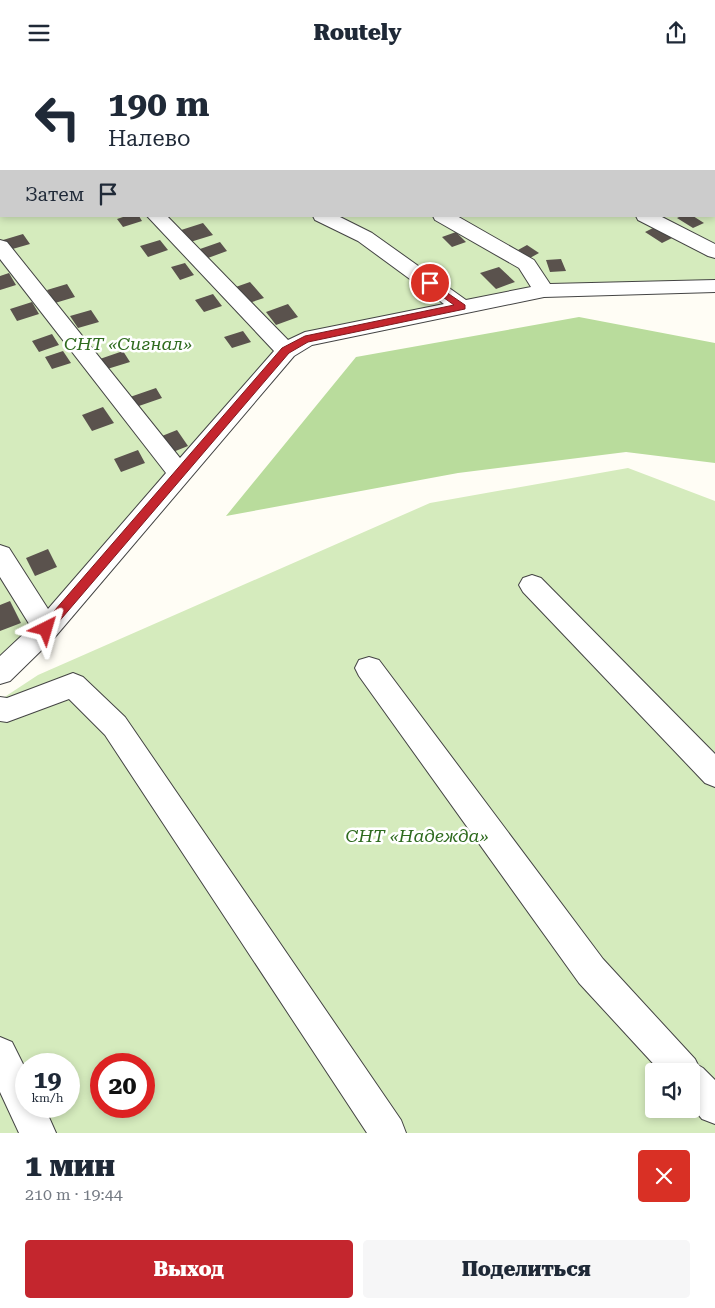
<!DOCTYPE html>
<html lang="ru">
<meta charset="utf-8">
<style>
:root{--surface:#fff;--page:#f6f6f7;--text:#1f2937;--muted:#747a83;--accent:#c4262e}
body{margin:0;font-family:"Roboto Serif",serif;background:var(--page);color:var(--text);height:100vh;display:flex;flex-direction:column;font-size:19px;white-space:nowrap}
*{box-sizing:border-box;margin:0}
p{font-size:16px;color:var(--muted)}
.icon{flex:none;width:28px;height:28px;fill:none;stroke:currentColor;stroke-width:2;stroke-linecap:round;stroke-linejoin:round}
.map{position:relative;height:1068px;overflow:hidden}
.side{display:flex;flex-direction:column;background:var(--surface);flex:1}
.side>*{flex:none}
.top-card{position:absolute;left:0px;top:0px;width:715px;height:152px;box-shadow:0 2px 8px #0003;background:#fff;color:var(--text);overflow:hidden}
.buttons{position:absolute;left:645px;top:998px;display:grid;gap:10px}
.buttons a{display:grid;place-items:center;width:55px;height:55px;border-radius:5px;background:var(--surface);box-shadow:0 2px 8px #0003;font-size:25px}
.speed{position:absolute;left:15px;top:988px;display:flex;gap:10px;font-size:25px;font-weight:700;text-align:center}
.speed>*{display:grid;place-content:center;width:65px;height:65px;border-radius:50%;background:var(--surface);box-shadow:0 2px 8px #0003;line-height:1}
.speed small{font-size:12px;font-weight:400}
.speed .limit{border:8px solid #d22;background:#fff;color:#111}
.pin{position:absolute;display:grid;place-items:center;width:42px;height:42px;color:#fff;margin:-21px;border:2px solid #fff;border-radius:50%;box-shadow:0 1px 5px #0007}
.me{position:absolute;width:55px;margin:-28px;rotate:40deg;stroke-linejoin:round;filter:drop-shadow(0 0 4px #0008)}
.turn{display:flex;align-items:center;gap:18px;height:105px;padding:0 25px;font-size:22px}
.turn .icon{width:65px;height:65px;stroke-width:2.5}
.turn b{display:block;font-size:35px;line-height:42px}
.then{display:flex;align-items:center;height:48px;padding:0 25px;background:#0003;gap:10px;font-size:19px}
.round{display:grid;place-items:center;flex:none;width:52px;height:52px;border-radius:5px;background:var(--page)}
.headline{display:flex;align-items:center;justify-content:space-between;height:85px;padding:0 25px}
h1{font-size:30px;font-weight:800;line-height:38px}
.cta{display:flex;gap:10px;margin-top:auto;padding:10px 25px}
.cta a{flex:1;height:58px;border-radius:5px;background:var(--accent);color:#fff;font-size:20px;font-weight:800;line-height:58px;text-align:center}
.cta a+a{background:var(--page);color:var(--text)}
header{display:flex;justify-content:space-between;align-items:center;height:65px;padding:0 25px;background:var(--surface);font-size:22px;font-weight:800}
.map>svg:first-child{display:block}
</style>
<header><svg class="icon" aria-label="menu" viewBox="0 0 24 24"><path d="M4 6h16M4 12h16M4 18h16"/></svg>Routely<svg class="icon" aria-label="share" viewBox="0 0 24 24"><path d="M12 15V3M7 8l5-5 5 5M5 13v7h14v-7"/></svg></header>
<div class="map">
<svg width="715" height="1068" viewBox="0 0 715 1068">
<rect width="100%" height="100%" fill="#fffdf5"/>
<path fill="#d5ebbd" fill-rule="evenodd" d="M0,0H715V214L670,218L539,220L289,281L0,608ZM1,1H714V151H1Z
M628,403L715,436V1068H0V635L38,610L430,438ZM26,999H69V1041H26ZM101,999H144V1041H101ZM654,1006H691V1044H654Z"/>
<path fill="#b9dc9c" d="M579,252L715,278V398L626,387L458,408L226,451L356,292Z"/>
<path fill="#5a524d" d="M126,151H139L142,156L123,162L117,154Z
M681,151H693L704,158L693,163L677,153Z
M203,158L213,170L187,178L178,166Z
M655,162L672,173L662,178L645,167Z
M456,167L466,177L452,182L442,172Z
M23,169L30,179L9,185L3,175Z
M160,175L168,185L148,192L140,181Z
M220,177L227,186L208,193L200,184Z
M527,180L539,188L530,193L518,185Z
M561,194L566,206L550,207L546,195Z
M185,198L194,210L180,215L171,202Z
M499,202L515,217L496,224L480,208Z
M9,208L16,220L0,225V211Z
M250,217L264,233L243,240L230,224Z
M67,219L75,232L55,238L47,225Z
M213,229L222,241L204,247L195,235Z
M32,237L39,249L17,256L10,244Z
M288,239L298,252L276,260L266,247Z
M91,245L99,257L78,263L70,251Z
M243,266L251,277L232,283L224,272Z
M52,269L59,280L39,287L32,276Z
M63,286L71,298L52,304L45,292Z
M123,286L130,297L104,305L97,295Z
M156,323L162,333L136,342L130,332Z
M103,342L114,358L92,366L82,350Z
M177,365L188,381L168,389L157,373Z
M138,385L145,398L121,407L114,394Z
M48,484L57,502L35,511L26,493Z
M10,536L21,558L0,566V540Z"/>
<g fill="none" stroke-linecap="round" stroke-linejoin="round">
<g stroke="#444" stroke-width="2">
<path id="minor" d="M10,0H28V1H11Z
M163,0H182V1H164Z
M338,0H356V1H339Z
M528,0H547V1H529Z
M675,0H694V1H676Z
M714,8H715V18H714Z
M714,79H715V89H714Z
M147,151H167L288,275L305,267L444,239L358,176L315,155L313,151H338L372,168L466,235L531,222L519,203L435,155L433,151H457L534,195L550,219L715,215V227L544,232L312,280L294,291L55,572L10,616L0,619V591L31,562L0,512V480L9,483L48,544L166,408L0,194V175L7,177L180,393L274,286Z
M636,151H660L715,179V193L708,191L638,155Z
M532,510L541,513L715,689V722L705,718L523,527L519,520L523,513Z
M369,592L379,595L603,894L695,994L698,1000L703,1003L715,1015V1059L702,1054L691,1041V1006H660L579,918L359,611L355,603L359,595Z
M73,608L83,612L125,652L401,1055L406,1068H367L105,670L69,634L7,657L0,656V632L7,633Z
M0,972L12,977L26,1005V1041H44L56,1068H19L0,1027Z"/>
</g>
<use href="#minor" fill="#fff" fill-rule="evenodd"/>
</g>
<path fill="#c4262e" stroke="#7f191e" d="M430,216L465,240V244L308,277L289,288L50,567H42L40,564L42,560L282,283L305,271L454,240L426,220L425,218Z"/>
<g text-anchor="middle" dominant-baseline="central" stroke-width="5" stroke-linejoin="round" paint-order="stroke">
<g font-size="18" font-style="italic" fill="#2f6b1f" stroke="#fff">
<text x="128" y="278">СНТ «Сигнал»</text>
<text x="417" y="770">СНТ «Надежда»</text>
</g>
</g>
</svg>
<div class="buttons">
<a><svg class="icon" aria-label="sound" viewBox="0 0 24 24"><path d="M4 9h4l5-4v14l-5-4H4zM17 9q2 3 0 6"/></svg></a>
</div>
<div class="speed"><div>19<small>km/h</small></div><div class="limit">20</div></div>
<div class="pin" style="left:430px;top:218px;background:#d93025"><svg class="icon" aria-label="arrive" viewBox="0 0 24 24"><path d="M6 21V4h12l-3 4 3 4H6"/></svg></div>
<svg class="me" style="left:46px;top:564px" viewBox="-20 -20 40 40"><path d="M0-17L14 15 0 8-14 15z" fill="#c4262e" stroke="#fff" stroke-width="4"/></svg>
<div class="top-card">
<div class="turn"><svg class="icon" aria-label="left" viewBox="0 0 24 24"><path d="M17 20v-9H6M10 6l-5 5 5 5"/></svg><div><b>190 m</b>Налево</div></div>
<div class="then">Затем<svg class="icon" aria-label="arrive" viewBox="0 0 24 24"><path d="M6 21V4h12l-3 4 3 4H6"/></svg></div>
</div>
</div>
<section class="side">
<div class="headline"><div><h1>1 мин</h1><p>210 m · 19:44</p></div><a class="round" style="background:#d93025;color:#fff"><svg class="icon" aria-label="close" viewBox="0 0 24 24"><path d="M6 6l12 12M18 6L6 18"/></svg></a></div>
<div class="cta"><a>Выход</a><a>Поделиться</a></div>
</section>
